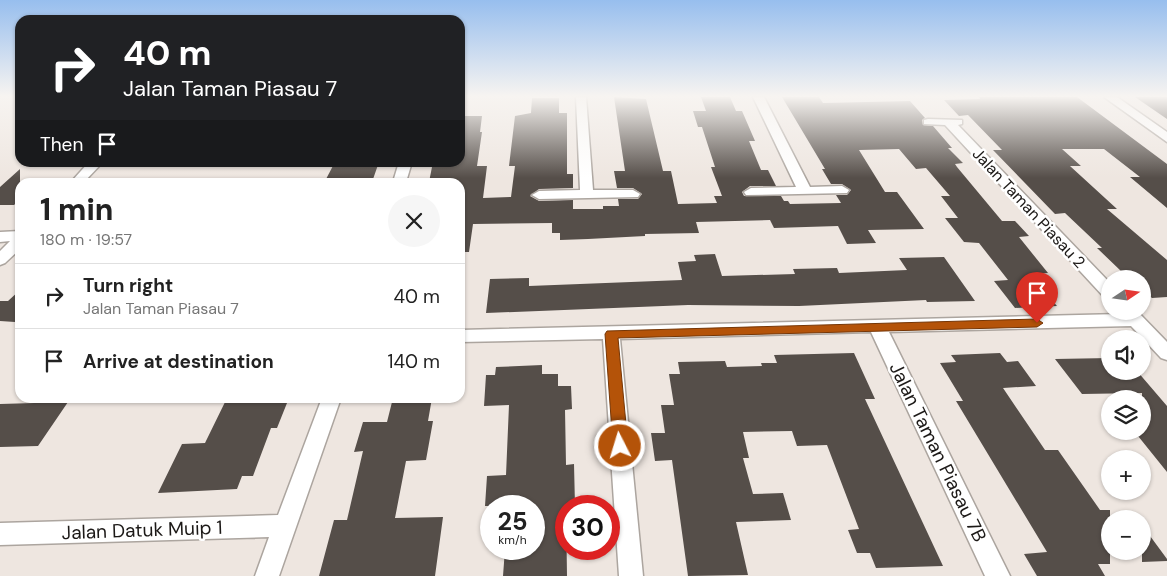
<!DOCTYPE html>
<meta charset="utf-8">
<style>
:root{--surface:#fff;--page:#f6f6f6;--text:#222;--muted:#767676;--line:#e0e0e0}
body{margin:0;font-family:"DM Sans",sans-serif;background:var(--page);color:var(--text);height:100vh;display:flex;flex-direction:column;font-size:19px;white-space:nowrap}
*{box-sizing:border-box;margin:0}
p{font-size:16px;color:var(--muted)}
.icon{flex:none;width:28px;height:28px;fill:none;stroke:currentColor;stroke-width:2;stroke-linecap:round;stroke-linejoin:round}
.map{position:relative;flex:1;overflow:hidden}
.side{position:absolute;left:15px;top:178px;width:450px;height:225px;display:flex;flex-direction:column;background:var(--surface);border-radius:15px;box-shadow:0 1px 4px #0004}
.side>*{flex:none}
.guide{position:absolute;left:15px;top:15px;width:450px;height:152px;border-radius:15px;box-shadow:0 1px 4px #0004;background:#202124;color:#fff;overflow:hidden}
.needle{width:32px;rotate:77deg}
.fabs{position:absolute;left:1101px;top:270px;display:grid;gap:10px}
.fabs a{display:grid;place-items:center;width:50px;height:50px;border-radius:50%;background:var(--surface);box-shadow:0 1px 4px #0004;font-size:25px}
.speed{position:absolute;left:480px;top:495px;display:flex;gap:10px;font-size:25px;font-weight:700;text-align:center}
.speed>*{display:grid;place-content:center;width:65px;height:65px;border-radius:50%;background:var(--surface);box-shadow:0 1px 4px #0004;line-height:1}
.speed small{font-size:12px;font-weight:400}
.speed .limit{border:8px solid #d22;background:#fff;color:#111}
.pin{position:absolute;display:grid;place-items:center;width:42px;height:42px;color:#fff;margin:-51px -21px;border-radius:50% 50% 50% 0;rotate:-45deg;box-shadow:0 0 5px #0007}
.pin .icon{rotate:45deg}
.me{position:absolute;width:55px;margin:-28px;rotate:355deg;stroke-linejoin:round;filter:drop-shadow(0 0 4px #0008)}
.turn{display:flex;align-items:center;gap:18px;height:105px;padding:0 25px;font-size:22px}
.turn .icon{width:65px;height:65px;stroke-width:2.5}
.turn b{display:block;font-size:35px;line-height:42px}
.then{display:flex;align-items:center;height:48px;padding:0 25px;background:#0003;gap:10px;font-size:19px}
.round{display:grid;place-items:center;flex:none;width:52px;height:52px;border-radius:26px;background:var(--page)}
.overview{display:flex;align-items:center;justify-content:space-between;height:85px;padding:0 25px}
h1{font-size:30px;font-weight:800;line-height:38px}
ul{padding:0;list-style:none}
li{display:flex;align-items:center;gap:15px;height:65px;padding:0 25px;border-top:1px solid var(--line)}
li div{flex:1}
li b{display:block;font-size:19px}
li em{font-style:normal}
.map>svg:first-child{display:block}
</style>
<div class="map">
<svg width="1167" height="576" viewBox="0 0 1167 576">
<rect width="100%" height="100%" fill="#eee6e0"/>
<path fill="#554e49" d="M614,97L646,99L663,171H671L678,204L717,203L714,196H722L711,167H715L702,127H698L693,111H706L701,97H730L736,111H742L755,141H749L761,170H768L776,186H750L742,192L744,196H781L784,201H788L790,204L841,203L836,195H847L851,190L842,184H831L822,169H825L782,97H819L823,103L910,101L925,118L922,120L923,125L933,126L952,148H948L963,163L955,164L957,167L1002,221H1015L1029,236L1019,237L1048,273L1029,274L1057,306L1015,308L994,281L1008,280L979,243L964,242L945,218H958L941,196H950L926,168L916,169L899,149L859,150L885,192H897L924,229L868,230L876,243L847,244L838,226L774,228L770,220L696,222L699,233L645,234V236L588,239L560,240V233H552V223L473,224L469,252H460V182H429L432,167H440L441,162H460V116H482L480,132H482L477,166H487L483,198L511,197L515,166H509L515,116L531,113L532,98H559V113H567V174H573V188L539,189L530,196L539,201L573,200V209H603V206H619L618,199H638L642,194L633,188H617L614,171H625Z
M979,97H1077L1167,164V208L1130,177H1140L1104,149H1062L1081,166H1070L1117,209H1107L1167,260V297L1152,298L1142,289V279H1132L1122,272L1097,248H1102L1065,213L1055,214L993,150H1002L968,115L959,116L944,100L980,99Z
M1135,97H1167V119Z
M335,162H379L372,182L325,181Z
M20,169V199L14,205H0V187Z
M715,254L722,276L795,274L793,269L837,268L839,273L907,270L899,258L944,257L975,301L927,302L926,300L799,306L688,305L486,313L490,279L529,278V286L682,280L678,262L696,261L694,255Z
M20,290V316L15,322L0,321V301H8Z
M854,353L875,399H865L943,566L876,568L870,553H857L848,530L859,529L827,445L797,446L792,431L743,432L749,458H743L753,494L783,493L791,520L736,522L748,575L688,576L672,460L655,461L651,433H665L661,405H674L669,374H680L678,362L725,361L727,367L762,366L761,363H777L774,355Z
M1000,353L1007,362L1018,361L1036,386L1003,388L1045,450H1058L1100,510H1110V564H1098L1105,576H1037L1024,554L1047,552L956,401H963L940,363L956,362L951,355Z
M1110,358V371H1137L1167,406V472L1134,431H1142V393L1082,394L1055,359Z
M542,365V374H558V386H571L572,409L565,410L566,465L574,464L575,506H566L567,576H503L505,549H534V506H485L487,476L506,475L509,405L484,406L486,375H495L496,367Z
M227,398H289L277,428H271L253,476H242L237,489L158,493L182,444L205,443Z
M393,398H432L428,421H433L426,460L406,461L395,518L443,517L435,576H319L334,520H347L363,451L354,452L363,422H387Z
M68,402L38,446L0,447V404Z
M1142,525L1167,559V561L1142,562Z"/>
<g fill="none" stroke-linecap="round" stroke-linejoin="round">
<g stroke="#aca59f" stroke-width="3">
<path id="street" d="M576,97H586L593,190H633L640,194L638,197L539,199L532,195L539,191L580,190Z
M753,97H764L810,187L842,186L849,190L847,193L746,195L744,192L751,188L796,187Z
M1104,97H1117L1167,132V142Z
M928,119L962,120V124L958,125L1110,283V299L1104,297L945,125L924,124V120Z
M89,162H103L84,182H71Z
M399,162H412L406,182H393Z
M20,231V249L5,263L0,265V251L10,241L0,242V232Z
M1122,311H1137L1167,342V360L1161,358L1131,326L889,332L1010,576H985L871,332L620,339L643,576H619L603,339L460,342V330L1121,314Z
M322,398H341L279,576H255L269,537L0,545V523L278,515Z"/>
</g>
<use href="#street" fill="#fff" fill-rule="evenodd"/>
</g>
<linearGradient id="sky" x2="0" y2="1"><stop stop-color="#97beee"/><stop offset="0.54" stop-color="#f7f4f1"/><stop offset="1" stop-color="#f7f4f1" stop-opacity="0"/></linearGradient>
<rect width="1167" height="178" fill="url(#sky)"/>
<path fill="#b45309" stroke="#753606" d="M1037,319L1043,323L1037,327L618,338L628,446L626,450L620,452L615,450L613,446L605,334L607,331Z"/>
<g text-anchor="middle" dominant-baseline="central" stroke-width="5" stroke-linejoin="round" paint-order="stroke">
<g font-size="16" fill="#1c1917" stroke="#fff">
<text transform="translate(1029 208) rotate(47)">Jalan Taman Piasau 2</text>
</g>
<g font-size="19" fill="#1c1917" stroke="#fff">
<text transform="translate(938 452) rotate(64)">Jalan Taman Piasau 7B</text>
<text transform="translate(142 530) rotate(-2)">Jalan Datuk Muip 1</text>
</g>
</g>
</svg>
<div class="fabs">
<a><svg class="needle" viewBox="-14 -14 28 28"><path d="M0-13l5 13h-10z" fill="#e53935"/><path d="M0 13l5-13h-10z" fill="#767676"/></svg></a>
<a><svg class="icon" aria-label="sound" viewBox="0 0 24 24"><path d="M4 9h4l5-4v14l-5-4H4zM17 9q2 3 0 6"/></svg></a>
<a><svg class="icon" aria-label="layers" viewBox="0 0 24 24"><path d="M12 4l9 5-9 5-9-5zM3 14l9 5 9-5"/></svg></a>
<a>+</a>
<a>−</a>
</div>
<div class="speed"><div>25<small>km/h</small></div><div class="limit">30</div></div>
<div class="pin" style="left:1037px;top:323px;background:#d93025"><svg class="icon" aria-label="arrive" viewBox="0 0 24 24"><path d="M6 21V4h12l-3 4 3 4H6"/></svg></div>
<svg class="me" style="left:620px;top:446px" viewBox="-20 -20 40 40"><circle r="17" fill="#b45309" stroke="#fff" stroke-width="3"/><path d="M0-11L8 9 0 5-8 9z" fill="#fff"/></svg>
<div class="guide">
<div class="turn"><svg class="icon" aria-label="right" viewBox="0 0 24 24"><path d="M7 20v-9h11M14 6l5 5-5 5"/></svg><div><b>40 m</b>Jalan Taman Piasau 7</div></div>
<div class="then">Then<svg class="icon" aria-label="arrive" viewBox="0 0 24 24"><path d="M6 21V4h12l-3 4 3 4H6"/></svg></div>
</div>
<section class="side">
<div class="overview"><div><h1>1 min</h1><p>180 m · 19:57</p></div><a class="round"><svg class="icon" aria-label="close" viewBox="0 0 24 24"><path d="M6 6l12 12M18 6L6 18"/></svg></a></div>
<ul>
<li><svg class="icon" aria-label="right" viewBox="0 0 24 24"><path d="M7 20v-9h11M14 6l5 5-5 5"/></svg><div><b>Turn right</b><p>Jalan Taman Piasau 7</p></div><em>40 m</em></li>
<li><svg class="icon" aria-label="arrive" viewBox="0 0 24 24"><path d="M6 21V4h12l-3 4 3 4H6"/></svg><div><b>Arrive at destination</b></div><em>140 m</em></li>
</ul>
</section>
</div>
